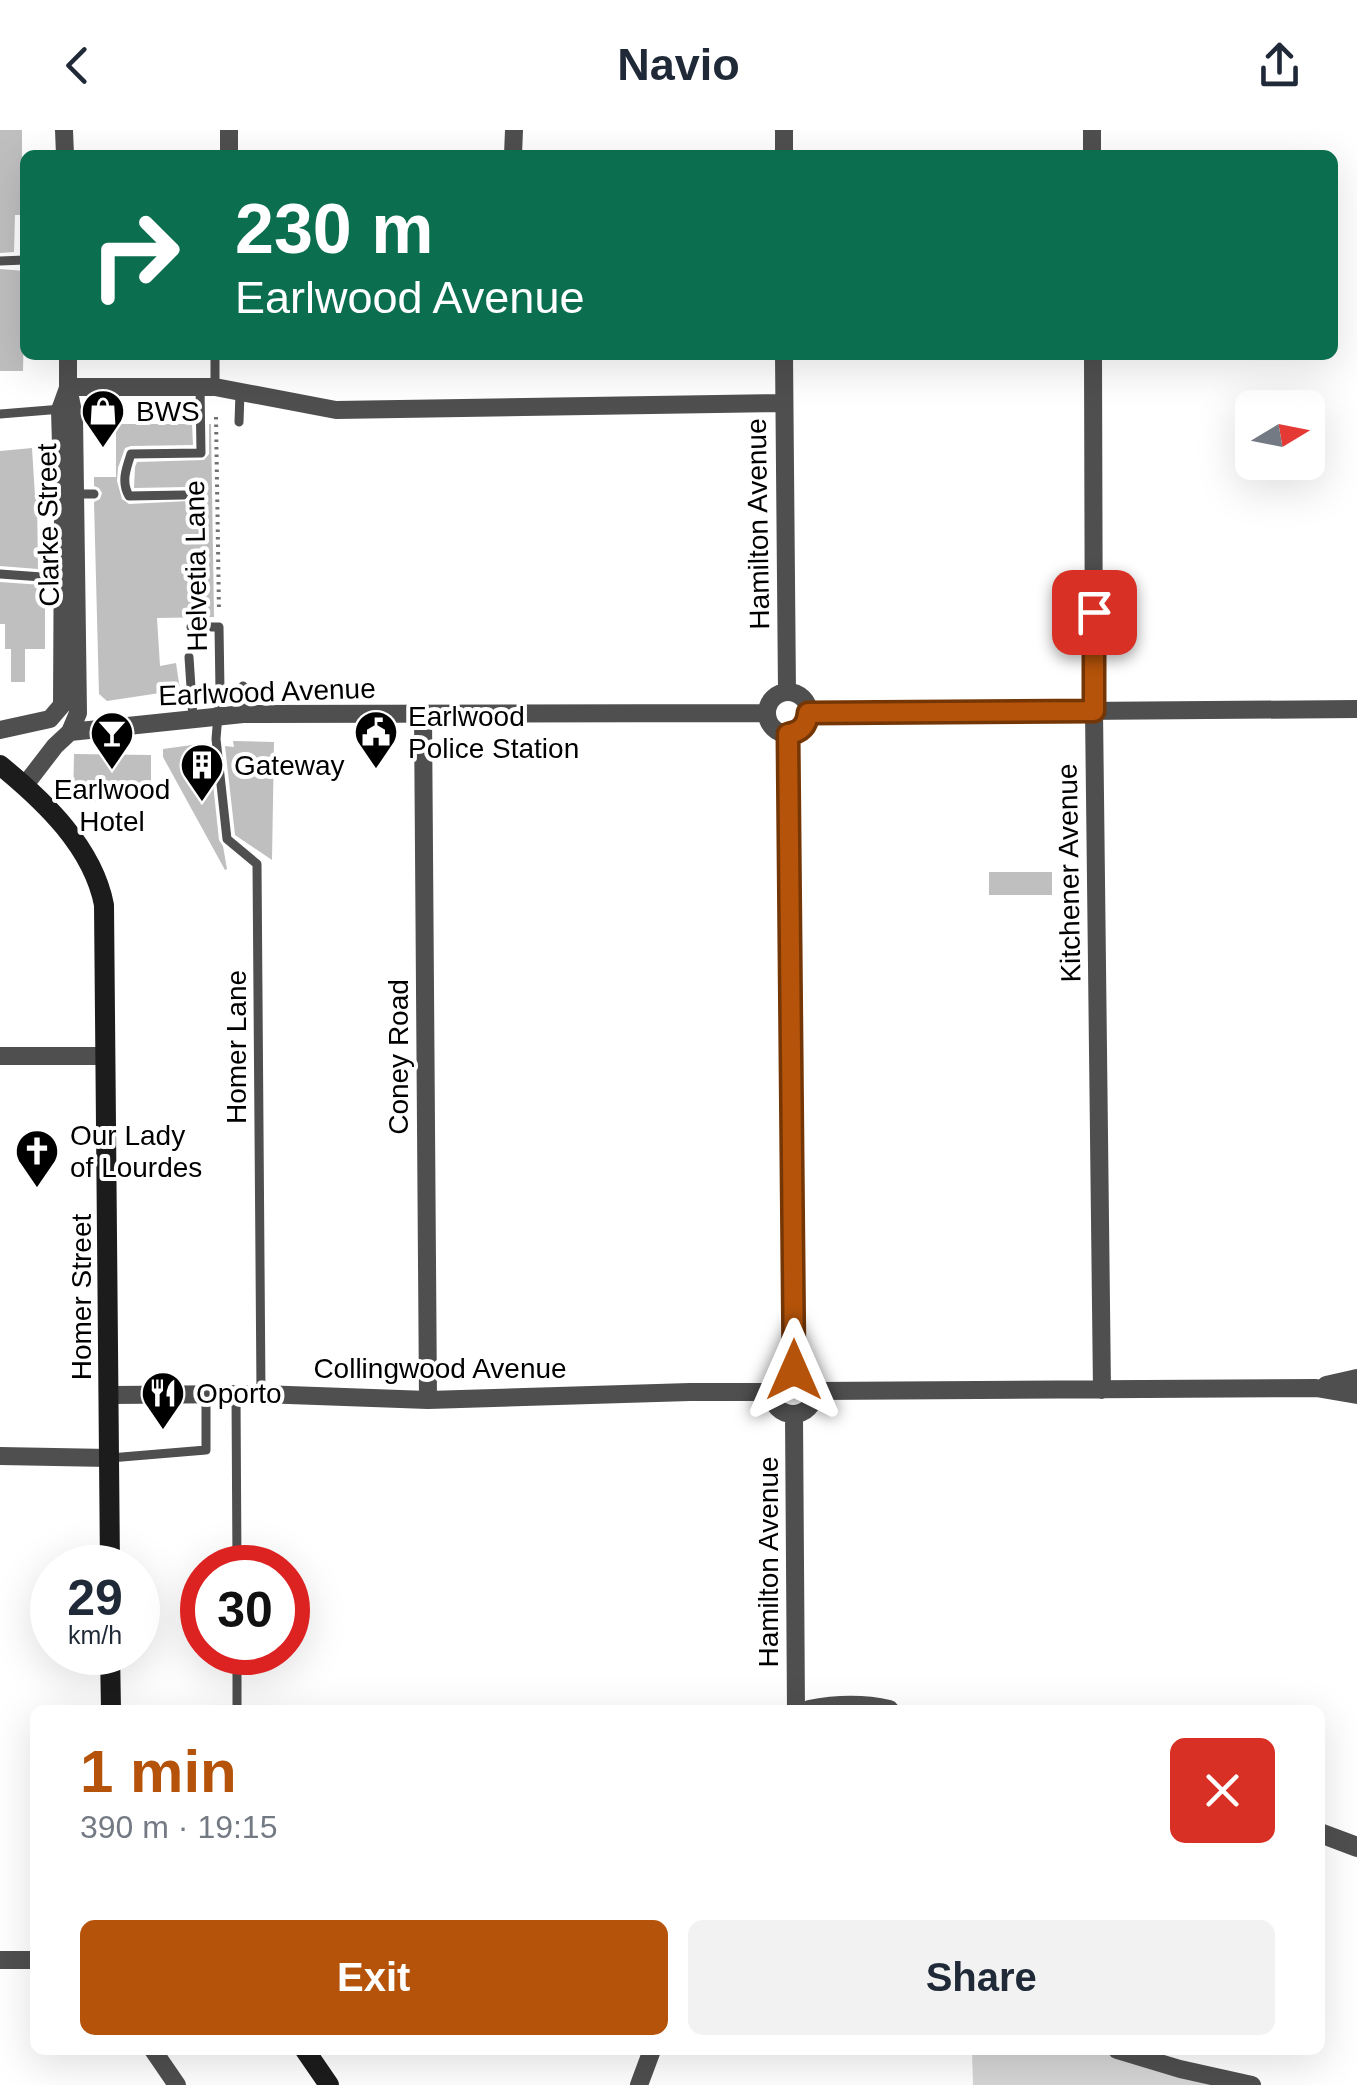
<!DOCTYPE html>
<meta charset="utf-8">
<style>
:root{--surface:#fff;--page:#f2f2f3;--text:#1f2937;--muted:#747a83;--accent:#b45309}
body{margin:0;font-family:Helvetica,sans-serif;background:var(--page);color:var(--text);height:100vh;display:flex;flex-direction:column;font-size:38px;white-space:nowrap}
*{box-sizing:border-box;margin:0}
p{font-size:32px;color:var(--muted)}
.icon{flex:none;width:55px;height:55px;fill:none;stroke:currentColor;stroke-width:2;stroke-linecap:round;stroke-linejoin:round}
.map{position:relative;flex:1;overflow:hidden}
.side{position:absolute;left:30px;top:1575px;width:1295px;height:350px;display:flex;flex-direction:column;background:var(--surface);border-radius:15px;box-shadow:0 10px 40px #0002}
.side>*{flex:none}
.guide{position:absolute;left:20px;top:20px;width:1318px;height:210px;border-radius:15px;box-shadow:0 10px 40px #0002;background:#0b6e4f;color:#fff;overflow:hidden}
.needle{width:65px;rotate:80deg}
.fabs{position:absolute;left:1235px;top:260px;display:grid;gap:20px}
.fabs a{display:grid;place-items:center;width:90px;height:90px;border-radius:15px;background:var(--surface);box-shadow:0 10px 40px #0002;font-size:50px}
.speed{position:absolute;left:30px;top:1415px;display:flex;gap:20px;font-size:50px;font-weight:700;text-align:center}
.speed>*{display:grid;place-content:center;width:130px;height:130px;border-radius:50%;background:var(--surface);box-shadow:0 10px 40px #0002;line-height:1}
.speed small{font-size:25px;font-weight:400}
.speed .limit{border:15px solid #d22;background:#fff;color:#111}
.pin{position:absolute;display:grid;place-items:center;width:85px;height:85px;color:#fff;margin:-42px;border-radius:20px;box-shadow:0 5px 15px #0006}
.me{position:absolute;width:110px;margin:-55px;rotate:0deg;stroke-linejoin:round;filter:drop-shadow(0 0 8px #0008)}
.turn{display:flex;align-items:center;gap:35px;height:210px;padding:0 50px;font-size:45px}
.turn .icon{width:130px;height:130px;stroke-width:2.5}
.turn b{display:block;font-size:70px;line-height:85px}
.round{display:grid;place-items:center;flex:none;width:105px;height:105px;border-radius:15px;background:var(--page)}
.headline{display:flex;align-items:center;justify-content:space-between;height:170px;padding:0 50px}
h1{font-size:60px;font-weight:700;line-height:75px;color:var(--accent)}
.cta{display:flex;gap:20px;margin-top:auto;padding:20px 50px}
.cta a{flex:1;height:115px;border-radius:15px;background:var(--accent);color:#fff;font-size:40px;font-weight:700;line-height:115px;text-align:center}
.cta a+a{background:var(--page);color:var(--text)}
header{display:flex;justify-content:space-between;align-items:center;height:130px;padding:0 50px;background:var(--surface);font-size:45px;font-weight:700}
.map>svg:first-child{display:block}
</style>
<header><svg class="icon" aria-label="back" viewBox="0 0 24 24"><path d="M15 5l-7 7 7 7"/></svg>Navio<svg class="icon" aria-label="share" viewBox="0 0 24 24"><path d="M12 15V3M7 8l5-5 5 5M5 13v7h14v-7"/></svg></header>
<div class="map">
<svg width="1357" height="1955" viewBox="0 0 1357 1955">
<rect width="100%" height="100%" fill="#fff"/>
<path fill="#d6d6d6" d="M972,1920H1092L1224,1955H973Z"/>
<path fill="#bfbfbf" d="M0,0H22V74H20V85H15L14,122L0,123Z
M0,139L25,141L23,241H0Z
M116,294H192L193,315L131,316L125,318L118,338L117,351L122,369L129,374L189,371L192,364L185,357L134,358L135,337L137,332L204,330L209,324V294H211L214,487L157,488L160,536L176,533L180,560L107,571L99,564L94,372L100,369L102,363L99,358L94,356V347H116Z
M32,318L35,366H37L38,439L0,436V321Z
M0,452L42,455L45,461V519H25V552H11V519H5V494H0Z
M233,611L274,612L272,730L235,705L225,616L234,617Z
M206,613L209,616L219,710L223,716L227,739L225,740L163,627V619Z
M74,624L151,625V657H105V672H73Z
M989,742H1052V765H989Z"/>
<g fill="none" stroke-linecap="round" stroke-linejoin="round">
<path stroke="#717171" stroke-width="4" stroke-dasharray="2.5 5" stroke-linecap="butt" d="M216,287L219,482"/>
<path stroke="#4f4f4f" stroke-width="9" d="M0,131L25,130
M215,225V257
M0,284L62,279
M239,292L240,263
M75,364H94
M184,365L129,366C121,352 126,339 131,324L201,323L200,257
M0,444L42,447L64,445
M191,497H219L220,561L216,609L227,709L257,734L261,1264
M189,527L193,588
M243,556V583
M236,1265L237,1438
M110,1328L206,1320V1264
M237,1522V1580"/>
<path stroke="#4f4f4f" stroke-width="18" d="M64,0L65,25
M229,0V25
M1092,0V25
M513,25L514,0
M784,25V0
M784,225L787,562
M1093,225L1094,581L1102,1260
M68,257H215L336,280L784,273
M767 583a21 21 0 1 1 42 0a21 21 0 1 1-42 0Z
M809,583L1357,579
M423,584L428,1270
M0,600L50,589L62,575L63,385L60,280L68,258
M70,602L243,584L767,583
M787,604L794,1240
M25,655L55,616L70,602L78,583L74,287L68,257V225
M0,926H106
M771 1262a22 22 0 1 1 44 0a22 22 0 1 1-44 0Z
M1326,1255L1357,1248
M816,1261L1316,1258L1357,1265
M109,1265L261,1264L428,1270L690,1262H771
M794,1285L796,1580
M0,1326L109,1328
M0,1830H35
M153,1920L177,1955
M1117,1920L1180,1939L1252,1955
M639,1955L652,1920"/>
<path stroke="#4f4f4f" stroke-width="20" d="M809,1580C835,1575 863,1574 889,1580
M1320,1703L1357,1717"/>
<path stroke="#1c1c1c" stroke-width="20" d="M0,635C44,671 93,717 104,775L110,1438
M110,1522L111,1580
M305,1920L329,1955"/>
</g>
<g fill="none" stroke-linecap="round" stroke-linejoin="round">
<g stroke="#753606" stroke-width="25">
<path id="route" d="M794,1240L788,604C800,602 807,596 808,583L1094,581V482"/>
</g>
<use href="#route" stroke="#b45309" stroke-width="18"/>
</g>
<defs>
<g id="shop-pin" transform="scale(2.25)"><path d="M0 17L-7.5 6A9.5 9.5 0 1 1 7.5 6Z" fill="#000" stroke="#fff"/><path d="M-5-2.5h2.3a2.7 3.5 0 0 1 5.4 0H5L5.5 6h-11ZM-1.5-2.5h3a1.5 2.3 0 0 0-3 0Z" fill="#fff"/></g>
<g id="civic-pin" transform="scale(2.25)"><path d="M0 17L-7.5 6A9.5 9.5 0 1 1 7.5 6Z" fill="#000" stroke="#fff"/><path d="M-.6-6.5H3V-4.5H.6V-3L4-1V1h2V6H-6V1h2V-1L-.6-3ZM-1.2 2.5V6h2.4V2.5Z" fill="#fff"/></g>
<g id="bar-pin" transform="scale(2.25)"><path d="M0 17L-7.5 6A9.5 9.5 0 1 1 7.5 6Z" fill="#000" stroke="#fff"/><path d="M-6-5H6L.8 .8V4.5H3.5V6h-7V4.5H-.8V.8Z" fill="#fff"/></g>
<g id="building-pin" transform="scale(2.25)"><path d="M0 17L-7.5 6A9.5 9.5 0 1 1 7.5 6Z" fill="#000" stroke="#fff"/><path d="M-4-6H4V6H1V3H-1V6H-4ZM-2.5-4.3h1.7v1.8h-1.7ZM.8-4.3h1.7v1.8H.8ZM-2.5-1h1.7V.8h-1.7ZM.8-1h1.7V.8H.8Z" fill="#fff"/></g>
<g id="church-pin" transform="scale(2.25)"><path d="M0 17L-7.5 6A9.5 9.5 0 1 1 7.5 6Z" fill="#000" stroke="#fff"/><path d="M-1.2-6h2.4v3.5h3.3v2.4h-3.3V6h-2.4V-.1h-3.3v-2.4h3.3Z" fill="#fff"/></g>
<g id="restaurant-pin" transform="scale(2.25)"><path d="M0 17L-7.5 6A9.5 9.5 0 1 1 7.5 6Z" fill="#000" stroke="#fff"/><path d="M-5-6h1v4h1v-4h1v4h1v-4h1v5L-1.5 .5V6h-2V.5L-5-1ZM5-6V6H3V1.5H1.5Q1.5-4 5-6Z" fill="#fff"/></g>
</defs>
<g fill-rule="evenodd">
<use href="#shop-pin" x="103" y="281"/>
<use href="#civic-pin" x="376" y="602"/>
<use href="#bar-pin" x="112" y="603"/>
<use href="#building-pin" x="202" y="635"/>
<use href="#church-pin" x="37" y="1021"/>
<use href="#restaurant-pin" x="163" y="1263"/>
</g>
<g text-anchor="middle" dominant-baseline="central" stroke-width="8" stroke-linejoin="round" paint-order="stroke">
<g font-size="28" fill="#000" stroke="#fff" text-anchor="start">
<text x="136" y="281">BWS</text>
<text x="408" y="586">Earlwood<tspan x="408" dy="32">Police Station</tspan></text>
<text x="234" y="635">Gateway</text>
<text x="112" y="659" text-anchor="middle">Earlwood<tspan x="112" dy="32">Hotel</tspan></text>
<text x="70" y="1005">Our Lady<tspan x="70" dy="32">of Lourdes</tspan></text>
<text x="196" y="1263">Oporto</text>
</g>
<g font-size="28" fill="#000" stroke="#fff">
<text transform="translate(758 394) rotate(-91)">Hamilton Avenue</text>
<text transform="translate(48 395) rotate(-91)">Clarke Street</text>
<text transform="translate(196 436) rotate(-91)">Helvetia Lane</text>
<text transform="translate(267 562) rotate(-2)">Earlwood Avenue</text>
<text transform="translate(1069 743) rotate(-91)">Kitchener Avenue</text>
<text transform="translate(236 917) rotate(-90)">Homer Lane</text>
<text transform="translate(398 927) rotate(-90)">Coney Road</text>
<text transform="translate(81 1167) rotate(-90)">Homer Street</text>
<text x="440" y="1238">Collingwood Avenue</text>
<text transform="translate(768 1432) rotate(-90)">Hamilton Avenue</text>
</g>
</g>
</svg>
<div class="fabs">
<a><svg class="needle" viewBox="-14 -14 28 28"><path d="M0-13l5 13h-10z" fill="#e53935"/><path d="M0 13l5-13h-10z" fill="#747a83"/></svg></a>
</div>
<div class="speed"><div>29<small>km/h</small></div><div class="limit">30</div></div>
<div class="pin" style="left:1094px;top:482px;background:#d93025"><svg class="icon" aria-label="arrive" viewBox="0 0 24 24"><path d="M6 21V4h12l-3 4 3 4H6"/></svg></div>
<svg class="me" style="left:794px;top:1240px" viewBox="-20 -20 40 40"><path d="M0-17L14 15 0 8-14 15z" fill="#b45309" stroke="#fff" stroke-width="4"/></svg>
<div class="guide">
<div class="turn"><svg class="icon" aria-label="right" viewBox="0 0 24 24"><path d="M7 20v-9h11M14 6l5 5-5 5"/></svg><div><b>230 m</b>Earlwood Avenue</div></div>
</div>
<section class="side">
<div class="headline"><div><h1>1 min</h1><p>390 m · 19:15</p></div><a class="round" style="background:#d93025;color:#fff"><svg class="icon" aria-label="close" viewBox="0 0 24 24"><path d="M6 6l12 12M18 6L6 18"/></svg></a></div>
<div class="cta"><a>Exit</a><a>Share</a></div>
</section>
</div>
